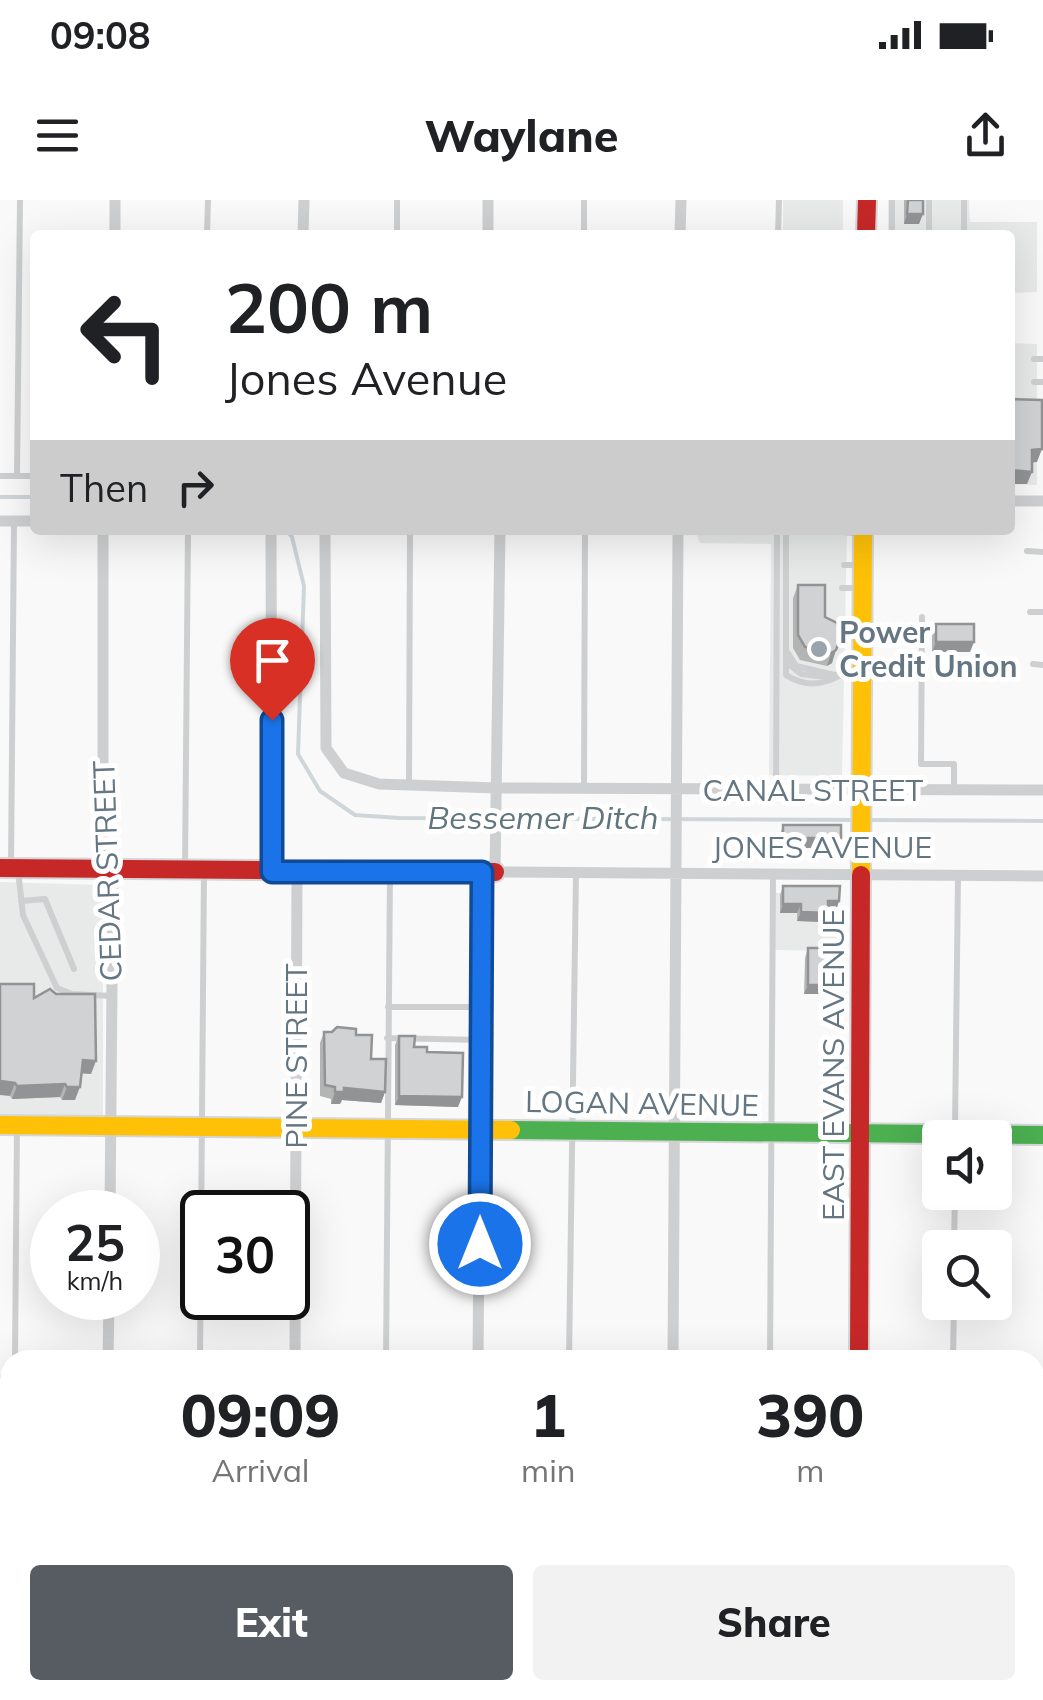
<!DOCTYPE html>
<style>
:root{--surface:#fff;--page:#f2f2f2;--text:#202124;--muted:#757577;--accent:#565c61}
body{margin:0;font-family:Mulish,sans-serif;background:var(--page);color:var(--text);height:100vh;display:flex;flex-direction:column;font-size:38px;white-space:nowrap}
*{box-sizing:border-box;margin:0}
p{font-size:32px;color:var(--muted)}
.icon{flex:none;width:55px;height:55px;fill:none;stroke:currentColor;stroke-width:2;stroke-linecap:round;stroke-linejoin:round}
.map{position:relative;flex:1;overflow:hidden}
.drawer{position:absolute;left:0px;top:1150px;width:1045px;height:350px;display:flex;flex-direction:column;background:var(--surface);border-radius:30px 30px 0 0;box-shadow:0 10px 40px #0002}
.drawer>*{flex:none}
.hud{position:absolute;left:30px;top:30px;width:985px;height:305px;border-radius:10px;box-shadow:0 10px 40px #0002;background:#fff;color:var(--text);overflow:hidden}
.tools{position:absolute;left:922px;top:920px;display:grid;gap:20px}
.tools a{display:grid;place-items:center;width:90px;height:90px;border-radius:10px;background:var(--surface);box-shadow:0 10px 40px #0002;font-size:50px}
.speed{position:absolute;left:30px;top:990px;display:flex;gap:20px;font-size:50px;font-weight:700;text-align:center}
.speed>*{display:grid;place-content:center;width:130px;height:130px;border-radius:50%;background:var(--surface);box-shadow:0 10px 40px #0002;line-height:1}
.speed small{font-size:25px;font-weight:400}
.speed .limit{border:5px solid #111;border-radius:15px;background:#fff;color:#111}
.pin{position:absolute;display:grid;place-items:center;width:85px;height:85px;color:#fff;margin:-102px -42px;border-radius:50% 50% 50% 0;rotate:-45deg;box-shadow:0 0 10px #0007}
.pin .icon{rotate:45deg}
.me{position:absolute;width:110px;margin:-55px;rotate:0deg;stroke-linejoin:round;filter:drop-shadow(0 0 8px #0008)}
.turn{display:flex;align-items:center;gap:35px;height:210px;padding:0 30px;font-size:45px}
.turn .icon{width:130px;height:130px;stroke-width:2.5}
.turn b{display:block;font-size:70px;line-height:85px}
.then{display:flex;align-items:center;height:95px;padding:0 30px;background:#0003;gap:20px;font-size:38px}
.eta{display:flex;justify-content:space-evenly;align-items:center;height:170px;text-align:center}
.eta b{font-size:60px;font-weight:800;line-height:70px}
.action{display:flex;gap:20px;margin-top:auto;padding:20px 30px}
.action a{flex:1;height:115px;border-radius:10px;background:var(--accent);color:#fff;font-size:40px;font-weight:800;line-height:115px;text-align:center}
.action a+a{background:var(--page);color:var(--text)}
.status{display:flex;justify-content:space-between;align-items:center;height:70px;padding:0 50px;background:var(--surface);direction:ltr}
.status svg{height:28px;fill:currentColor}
header{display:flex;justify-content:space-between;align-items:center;height:130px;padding:0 30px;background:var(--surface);font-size:45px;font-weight:800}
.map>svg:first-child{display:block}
</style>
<div class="status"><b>09:08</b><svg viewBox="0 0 49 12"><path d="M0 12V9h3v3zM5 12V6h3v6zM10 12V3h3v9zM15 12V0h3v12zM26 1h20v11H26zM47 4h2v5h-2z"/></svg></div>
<header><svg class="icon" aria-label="menu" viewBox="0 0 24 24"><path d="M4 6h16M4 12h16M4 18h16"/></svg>Waylane<svg class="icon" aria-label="share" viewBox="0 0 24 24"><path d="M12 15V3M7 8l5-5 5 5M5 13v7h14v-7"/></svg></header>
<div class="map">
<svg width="1043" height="1500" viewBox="0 0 1043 1500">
<rect width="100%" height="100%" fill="#f9f9f9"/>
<path fill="#e8e9e9" d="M783,0H843V35H783Z
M888,0H969L970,22H1037V92L1010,93V35H888Z
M1010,143L1037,144V285L1010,284Z
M695,330H847L842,576L769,575L771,344L700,343Z
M0,682L103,685V917L0,916Z
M775,693L838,694L837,751L775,750Z
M0,1192H10L8,1419H0Z"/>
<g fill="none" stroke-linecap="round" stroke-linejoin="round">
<path stroke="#ced6d9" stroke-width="4" d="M0,297H35
M286,330L292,337L304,386L298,554L320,591L355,615L399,618L857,620
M867,620L1043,621"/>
<g stroke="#d5d6d7" stroke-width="22">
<path id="fast" d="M511,930L1043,935"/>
</g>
<g stroke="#d5d6d7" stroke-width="22">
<path id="slow" d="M861,675L863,330
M0,925L511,930
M1035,1439L1043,1435
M853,1490V1500"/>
</g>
<g stroke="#d5d6d7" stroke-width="22">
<path id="jam" d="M866,35L867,0
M0,668L495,672
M859,1160L861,675
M0,1442H10"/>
</g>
<path stroke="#cecfd0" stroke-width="6" d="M584,0V35
M867,33L964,34
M892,33V0
M929,33V0
M964,34V0
M207,35L208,0
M397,35V0
M778,35L779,0
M1034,159H1043
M1034,182H1043
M0,276H35
M17,276L20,0
M783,330L786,332V475C803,486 821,486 839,476
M843,332L862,334
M1027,351L1043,352
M844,365H862
M842,388H861
M1030,412H1043
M922,417L921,564H954V589
M788,453L796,466L839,476L921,464
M786,462L801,474L833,478
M1033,464L1043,465
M409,584L410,330
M584,587L585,330
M776,589L777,330
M11,665L14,322
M185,669L188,330
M18,670L23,715L57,788L72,794L112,796
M21,701L45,699L74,769
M388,807H480
M387,838L481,840
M955,929L958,677
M954,1048L955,992
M15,1160L17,926
M200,1160L204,671
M386,1160L390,672
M569,1160L576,673
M770,1160L773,675
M953,1160L954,1102
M0,1228H10
M0,1343H10
M383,1490V1500
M13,1500L14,1490
M197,1500V1490
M569,1500V1490
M767,1500V1490
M954,1500V1490"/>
<path stroke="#cecfd0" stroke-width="11" d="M115,35V0
M303,35L304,0
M488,35V0
M680,35L681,0
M1010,301H1043
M0,321H35
M103,330V652L113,670L110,1012
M271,330L272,672
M325,330L326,548L344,573L379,584L497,588L1043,590
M500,330L495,672L1043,676
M108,1160L109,1098
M295,1160L297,672
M478,1160L482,672
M673,1160L678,330
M0,1180L10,1181
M1035,1190H1043
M106,1500V1490
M290,1500V1490
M476,1500V1490
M669,1500V1490"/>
<use href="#fast" stroke="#4caf50" stroke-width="18"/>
<use href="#slow" stroke="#ffc107" stroke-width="18"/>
<use href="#jam" stroke="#c62828" stroke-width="18"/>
</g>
<path fill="#b3b5b5" d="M904,0H923L919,24H904Z
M798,385L825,417L837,423L832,463L827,466L800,460L793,448V398Z
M936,424L970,452H932V433Z
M783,625L841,638L837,648H780V635Z
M783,686L839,701L836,710H828L824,722L797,721V713H780V695Z
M808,748L827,794H804L805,758Z
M56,794L91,874L81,873L75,900H62L60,897L12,899L10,896L34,798Z
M324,832L356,835L371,859L385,892L381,903L342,900L340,904H331V899L320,896V843Z
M399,836L414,847L427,852L458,907L395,905V845Z"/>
<path fill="#929394" d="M907,14H923L919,24H904Z
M1042,249L1037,262L1028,263L1032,250Z
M1010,270L1032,272L1027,284H1010Z
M936,442H974L970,452H932Z
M836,450L832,463L827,466L831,453Z
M783,638H841L837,648H780Z
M828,701H839L836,710H824Z
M783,704H801L797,713H780Z
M801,712L828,713L824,722L797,721Z
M808,785H830L827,794H804Z
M83,860L96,861L91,874L78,873Z
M0,881L15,883L10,896L0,895Z
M65,884L60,897L12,899L17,886Z
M67,887H80L75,900H62Z
M344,888L385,892L381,903L342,900L340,904H331L335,892Z
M399,896L462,897L458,907L395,905Z"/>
<path fill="#d0d2d3" stroke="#929394" stroke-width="2.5" d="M908,0H923V14H907Z
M1010,199L1042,200V249L1032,250V272L1010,270Z
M798,385H825V417L837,423L842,434L836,450L831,453L805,447L798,435Z
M936,424H974V442H936Z
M783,625H841V638H783Z
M783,686H840L839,701H828V713L801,712V704H783Z
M808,748H830V785H808Z
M0,784H34V798L50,789L56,794H95L96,861L83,860L80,887H67L65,884L17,886L15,883L0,881Z
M337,827L356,829V835H372L371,859H386L385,892L344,888V892H335V887L325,885L324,832H332Z
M399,836H415L414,847H427V852L463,853L462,897L399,896Z"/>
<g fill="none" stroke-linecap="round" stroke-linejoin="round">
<g stroke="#114b97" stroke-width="25">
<path id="route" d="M272,520V672H482L480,1044"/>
</g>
<use href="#route" stroke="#1a73e8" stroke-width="18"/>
</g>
<circle fill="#99a4ac" stroke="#fff" stroke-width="4" cx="819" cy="449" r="10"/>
<g text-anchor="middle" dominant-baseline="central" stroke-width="10" stroke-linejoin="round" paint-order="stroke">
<g font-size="30" font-weight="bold" fill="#657683" stroke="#fff" text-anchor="start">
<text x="839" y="432">Power<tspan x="839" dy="34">Credit Union</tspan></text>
</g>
<g font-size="30" fill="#657683" stroke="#fff">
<text x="813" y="590">CANAL STREET</text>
<text x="822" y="647">JONES AVENUE</text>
<text transform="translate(107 671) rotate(-92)">CEDAR STREET</text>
<text transform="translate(296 856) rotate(-90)">PINE STREET</text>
<text transform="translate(833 865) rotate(-90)">EAST EVANS AVENUE</text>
<text transform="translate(642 903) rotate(1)">LOGAN AVENUE</text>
</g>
<g font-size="32" font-style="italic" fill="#60757c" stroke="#fff">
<text x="543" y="617">Bessemer Ditch</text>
</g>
</g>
</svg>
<div class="tools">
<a><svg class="icon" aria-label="sound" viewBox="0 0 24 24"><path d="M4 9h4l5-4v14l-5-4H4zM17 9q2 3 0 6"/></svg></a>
<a><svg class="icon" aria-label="search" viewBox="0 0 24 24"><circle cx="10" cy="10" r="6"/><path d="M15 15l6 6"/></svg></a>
</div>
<div class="speed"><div>25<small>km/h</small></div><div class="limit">30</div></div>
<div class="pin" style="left:272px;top:520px;background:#d93025"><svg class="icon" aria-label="arrive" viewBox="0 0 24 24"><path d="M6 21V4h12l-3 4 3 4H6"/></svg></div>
<svg class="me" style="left:480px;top:1044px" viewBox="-20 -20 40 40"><circle r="17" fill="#1a73e8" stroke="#fff" stroke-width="3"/><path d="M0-11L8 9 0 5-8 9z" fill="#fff"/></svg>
<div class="hud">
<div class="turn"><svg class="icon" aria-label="left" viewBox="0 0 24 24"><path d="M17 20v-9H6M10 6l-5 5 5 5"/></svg><div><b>200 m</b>Jones Avenue</div></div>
<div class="then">Then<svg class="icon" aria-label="right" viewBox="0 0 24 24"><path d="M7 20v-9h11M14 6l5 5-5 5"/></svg></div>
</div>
<section class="drawer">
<div class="eta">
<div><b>09:09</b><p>Arrival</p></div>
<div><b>1</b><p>min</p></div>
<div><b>390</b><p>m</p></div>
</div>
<div class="action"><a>Exit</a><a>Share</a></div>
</section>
</div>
